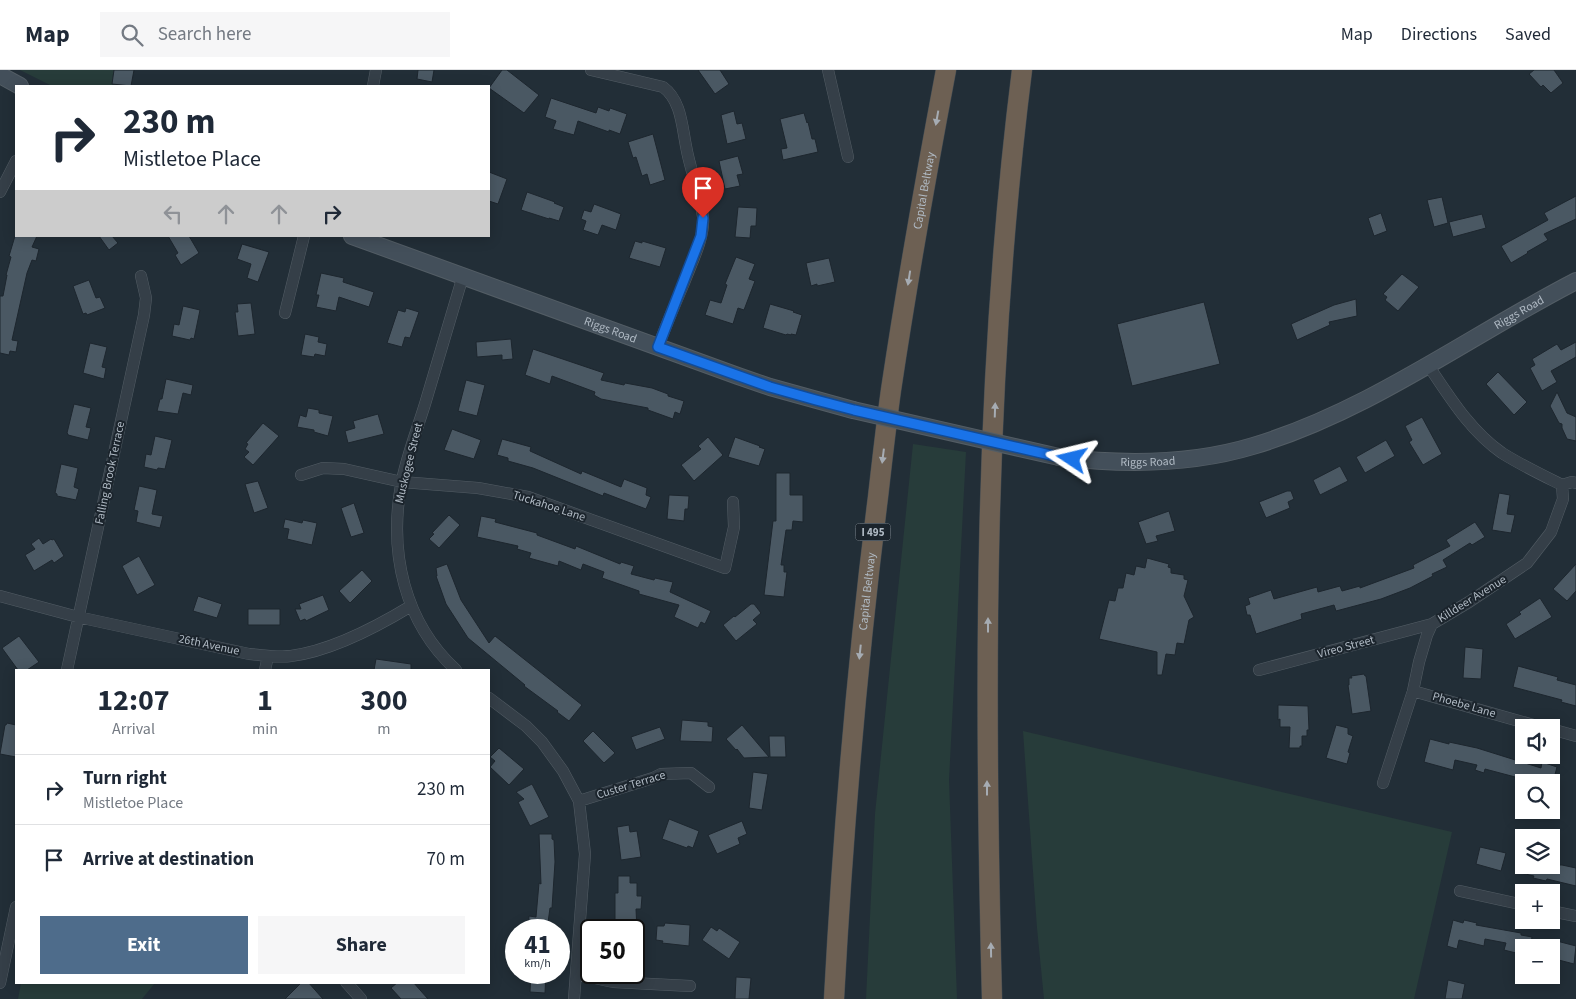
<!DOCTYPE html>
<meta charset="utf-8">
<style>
:root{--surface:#fff;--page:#f6f6f7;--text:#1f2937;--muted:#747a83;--line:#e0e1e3;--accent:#4e6c8b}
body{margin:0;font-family:"Source Sans 3",sans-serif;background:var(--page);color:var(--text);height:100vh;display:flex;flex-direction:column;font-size:19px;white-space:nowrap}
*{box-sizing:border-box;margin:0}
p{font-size:16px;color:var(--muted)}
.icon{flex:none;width:28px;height:28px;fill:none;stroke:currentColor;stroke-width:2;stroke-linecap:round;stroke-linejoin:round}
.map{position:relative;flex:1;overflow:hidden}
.side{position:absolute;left:15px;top:599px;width:475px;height:315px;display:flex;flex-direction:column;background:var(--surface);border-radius:0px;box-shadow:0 2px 12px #0003}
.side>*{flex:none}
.top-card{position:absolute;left:15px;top:15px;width:475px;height:152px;border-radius:0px;box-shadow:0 2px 12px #0003;background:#fff;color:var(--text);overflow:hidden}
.controls{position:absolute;left:1515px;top:649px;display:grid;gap:10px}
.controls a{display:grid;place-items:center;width:45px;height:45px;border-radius:0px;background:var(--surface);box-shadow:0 2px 12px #0003;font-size:25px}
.speed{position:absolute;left:505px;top:849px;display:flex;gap:10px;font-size:25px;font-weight:700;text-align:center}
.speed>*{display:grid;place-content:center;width:65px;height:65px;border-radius:50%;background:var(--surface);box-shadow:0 2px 12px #0003;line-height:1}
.speed small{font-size:12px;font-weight:400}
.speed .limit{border:2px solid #111;border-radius:8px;background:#fff;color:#111}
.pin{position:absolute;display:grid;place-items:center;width:42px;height:42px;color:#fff;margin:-51px -21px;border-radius:50% 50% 50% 0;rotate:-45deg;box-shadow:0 0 5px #0007}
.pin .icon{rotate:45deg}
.me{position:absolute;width:55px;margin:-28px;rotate:280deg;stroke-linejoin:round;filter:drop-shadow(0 0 4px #0008)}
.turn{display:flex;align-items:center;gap:18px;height:105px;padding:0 25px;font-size:22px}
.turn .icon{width:65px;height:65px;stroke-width:2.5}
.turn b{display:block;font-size:35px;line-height:42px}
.lanes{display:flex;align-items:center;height:48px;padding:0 25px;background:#0003;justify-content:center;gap:25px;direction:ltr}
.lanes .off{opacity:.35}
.eta{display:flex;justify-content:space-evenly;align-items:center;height:85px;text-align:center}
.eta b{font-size:30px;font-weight:700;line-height:35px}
.primary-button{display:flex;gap:10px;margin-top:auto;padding:10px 25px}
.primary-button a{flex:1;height:58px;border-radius:0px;background:var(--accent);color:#fff;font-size:20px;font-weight:700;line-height:58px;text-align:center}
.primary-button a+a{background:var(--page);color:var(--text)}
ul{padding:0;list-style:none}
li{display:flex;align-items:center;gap:15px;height:70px;padding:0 25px;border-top:1px solid var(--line)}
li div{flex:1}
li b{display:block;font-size:19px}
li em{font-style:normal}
header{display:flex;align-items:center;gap:30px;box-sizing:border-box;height:70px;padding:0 25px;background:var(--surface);border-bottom:1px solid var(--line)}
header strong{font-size:24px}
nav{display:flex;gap:28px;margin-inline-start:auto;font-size:18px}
.search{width:350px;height:45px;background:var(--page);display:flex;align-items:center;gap:12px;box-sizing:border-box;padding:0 18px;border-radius:0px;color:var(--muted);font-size:19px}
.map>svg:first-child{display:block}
</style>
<header>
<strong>Map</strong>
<div class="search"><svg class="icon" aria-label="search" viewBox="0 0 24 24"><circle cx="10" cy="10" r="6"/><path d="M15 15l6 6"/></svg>Search here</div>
<nav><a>Map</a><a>Directions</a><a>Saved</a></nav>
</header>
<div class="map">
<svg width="1576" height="929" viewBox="0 0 1576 929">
<rect width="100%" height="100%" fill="#222e37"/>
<path fill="#273c3a" d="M20,0H129L119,16H52Z
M913,374L966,382L949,710L957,929H866L875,744Z
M1023,661L1452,762L1414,929H1044L1037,858Z
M21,913V912L155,913L142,929H18Z"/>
<path fill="#4a5863" stroke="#1d262e" d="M114,0H134L131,16L112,14Z
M418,0H434L432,12L417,9Z
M502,0H507L539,25L524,43L489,18Z
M698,0H720L729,14L715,24Z
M1534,0H1554L1563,13L1551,23L1543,15L1541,17L1529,4Z
M551,28L596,43L598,37L609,41L610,38L627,44L620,64L609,60V62L578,51L574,65L553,59L556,51L545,47Z
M734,41L737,54L742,53L746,69L727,74L721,45Z
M804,43L807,53L808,52L812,69H815L818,82L783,90L781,79L787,78L780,49Z
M653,64L665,110L650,115L647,104L642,106L636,87L633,88L628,72Z
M738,86L743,104L737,105L740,116L725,119L719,91Z
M489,102L507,109L498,134L489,131Z
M527,122L555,132L554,133L564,137L559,151L549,148V149L521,140Z
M1576,126V149L1544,164L1548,170L1527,182L1528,183L1511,193L1501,176L1548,150L1544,143Z
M1442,127L1448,153L1434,157L1427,130Z
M594,134L621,144L616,160L602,155L598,165L583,160L586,151L581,149L584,140L591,142Z
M738,137L757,138L756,156H751L750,168L735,167Z
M1381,143L1387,161L1374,166L1368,148Z
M1482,144L1486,158L1453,167L1449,152Z
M15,166H37L32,177L39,179L36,191L32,190L27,203L12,270L18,271L16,282L10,281L9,285L0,283V226H3L7,205H6L11,187L9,186Z
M99,166H112L118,173L109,180Z
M168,166H189L199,183L181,195L175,185L178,183Z
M635,171L642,173V171L666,178L660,197L629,188Z
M242,174L269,182L258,212L247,208L251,194L237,189Z
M736,187L755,194L749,209L755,211L744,240L738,238L733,254L705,245L710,230L721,233L727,215L725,214Z
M829,188L835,212L817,216V214L811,216L806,193Z
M321,203L344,208L343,212L374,222L369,237L339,227L336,241L316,237L319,225H316Z
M1402,204L1419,217L1398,241L1385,230L1387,227L1383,224Z
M89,210L96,228L100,227L105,238L87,245L86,243L83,244L73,216Z
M1356,229L1357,246L1329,252L1330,255L1297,270L1291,254L1334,235Z
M1204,232L1220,294L1132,316L1117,254Z
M251,233L255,264L238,266L235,242H238L237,234Z
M770,234L794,241L793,242L802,245L796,265L791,264V265L787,264L786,265L763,258Z
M183,236L200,240L194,269L191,268L190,270L172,266L174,254L179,255Z
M406,238L419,242L410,268L405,267L402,277L387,273L398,240L405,242Z
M305,264L319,267L318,272L327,274L325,286L315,284L314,287L301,285Z
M511,269L513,289L502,290V285L477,287L476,272Z
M1576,272V287L1551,301L1557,312L1542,321L1530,298L1535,295L1532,289L1557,274L1561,280Z
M90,273L107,277L102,297L106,298L104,309L83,303Z
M533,279L604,303L601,310L624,315L625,313L652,318L668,324V326L684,331L680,344L675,342L673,349L648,340V338L601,329L594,325L595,322L552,306L550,314L525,305Z
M1498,302L1527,332L1514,345L1486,314Z
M166,309L193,315L191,325L183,323L178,344L157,341L160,329H162Z
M466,310L485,315L477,346L458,341Z
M1557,322L1567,343L1576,347V371L1567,369L1562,358V354L1559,353L1550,336Z
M74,334L91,338L86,357L91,358L88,370L68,365V364L67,363Z
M308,338L319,340V343L333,346L328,366L314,362V360L297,357L300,345L306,347Z
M378,344L384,364L348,373L345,361L355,358L353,351Z
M1422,347L1442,384L1423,395L1409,372L1412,370L1405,356Z
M263,353L279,366L253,395L244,387L249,382L245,379L248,374L246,373Z
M452,359L481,370L474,389L444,380Z
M155,366L172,370L165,399L158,398L157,400L144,397L146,384L151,385Z
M708,367L723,385L694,411L681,395L701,379L698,376Z
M735,367L760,376L759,377L765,379L759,396L728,387Z
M502,369L531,377L530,381L581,404L582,401L621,417L624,409L647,418L646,425L651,427L646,439L604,423L603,426L533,398L508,391V388L497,385Z
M1386,370L1395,386L1365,403L1356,387Z
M61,394L78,398L74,417L79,419L76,430L57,426V424L55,423Z
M1340,396L1348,411L1320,425L1313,410Z
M776,403H790V425H803V452L793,451L792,460H786L781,495H784V502H787L784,527L764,525L773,451H776Z
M258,411L268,438L254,443L245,414Z
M139,416L157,420L152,444L163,446L160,458L136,452L138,441L134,440Z
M1287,421H1291L1294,429L1288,432L1290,438L1266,448L1259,432Z
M1499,423L1510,425L1507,444L1515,445L1511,463L1492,460Z
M669,425L689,426L688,439H685L684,451L667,449Z
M354,433L364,463L351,467L341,438Z
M1169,441L1175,461L1156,466L1158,471L1146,474L1138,452Z
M449,445L460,455L439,478L429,469L434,464L432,463Z
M481,446L496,449L495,452L537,463V465L575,479L576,476L620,494L621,492L634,496L631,504L654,510L655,508L673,512L670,522L711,541L705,554L701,552L698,558L674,547L679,535L639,524V521L602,508L604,502L583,494L581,500L559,491L558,496L529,488L531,483L517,479L518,476L477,467Z
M285,449L302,453L303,450L317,453L312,475L287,469L289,459L283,458Z
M1475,452L1485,467L1472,475L1470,473L1443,490L1447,497L1432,504L1433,506L1410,518L1381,529L1336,541L1334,535L1301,544L1302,549L1256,564L1250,545H1247L1245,536L1250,534L1248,528L1271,520L1274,529L1317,517L1318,522L1340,516L1342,521L1360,516V518L1414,498L1413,495L1450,476L1446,470Z
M39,468L43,474L51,469L52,470L54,469L64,486L54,493L52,490L34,501L25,485L35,479L31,474Z
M139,486L155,515L137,525L122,496Z
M1147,488L1169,494L1168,497L1171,498V503L1184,505V509L1188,510L1184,526L1194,547L1189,550L1184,574L1177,573L1175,585L1166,584L1162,605H1157V582L1099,569L1109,530L1115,531L1118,518H1123L1126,503L1134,505L1136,496L1145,498Z
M447,494L461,530L489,573L495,566L582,635L569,651L557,642L558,641L524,616L525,615L468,568L446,534L436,506H437L436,498Z
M1576,494V521L1567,531L1553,519Z
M362,500L372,511L350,533L339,521Z
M323,525L329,540L306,551L305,549L300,551L295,539H301L299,534Z
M198,526L222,534L217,548L193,541Z
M1540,528L1552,547L1515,569L1506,554L1521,544L1519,542Z
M751,534H754L761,543L753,550L757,554L736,571L723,555L734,546L735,547Z
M248,539H280V555H248Z
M19,566L39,592L27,600H18L2,578Z
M1465,577L1483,579L1481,609L1463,608Z
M376,589L411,594V600H374Z
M1518,596L1558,607L1557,610L1576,615V636L1561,632L1562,630L1513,617Z
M1364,604L1365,606H1366L1371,641L1352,644L1348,615H1349V608H1352L1351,606Z
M1278,635L1308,636L1309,660H1307V666H1302V676H1300V678H1289L1290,657H1280V649L1278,650Z
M682,650L708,652V656L713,657L712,672L680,671Z
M7,653L16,655V687L0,684L5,655H6Z
M742,655L769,687L744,688L737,679L736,680L726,669Z
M1336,655L1348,658V664L1353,666L1348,682L1350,683L1347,694L1326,688Z
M660,657L665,669L636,680L631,667Z
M593,661L615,683L604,693L583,671Z
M769,666H785L786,687H770Z
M1430,669L1449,674V672L1477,678L1541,698L1542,692L1557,697L1553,712H1517L1519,708L1485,699L1484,703L1475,700L1477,695L1455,690L1453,700L1424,692Z
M499,678L524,699L509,715L490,697L495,691L490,687Z
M753,702L768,704L762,740L749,738Z
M532,714L549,747L530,756L518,732L524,729L516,722Z
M669,749L699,761L693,778L688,776L687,778L662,769Z
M742,751L747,764L738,768L740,774L717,784L708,765Z
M629,755L630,762L637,761L641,787L621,790L617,757Z
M539,764H552V769L554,770L555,792L552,838H550L547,860H528L529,846L536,847L539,813L541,814Z
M1480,777L1506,783L1501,801L1476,794Z
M1523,795H1562L1576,798V816L1547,809L1546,811L1533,808L1534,806L1521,803Z
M618,806H630V813H637V826H642L641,839H636L637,860H615V823H618Z
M1453,850L1463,853L1464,850L1477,853L1476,855L1521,863V865L1532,867L1530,878H1524V885L1504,880L1506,873L1485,869L1484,876L1459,870L1457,879L1447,876Z
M665,853L690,855L689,876L662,873L663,871L656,870L657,856H664Z
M711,857L717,861L719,858L740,872L729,889L702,870Z
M1553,870L1576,876L1574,894L1551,888Z
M531,902H546L545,923L530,922Z
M736,907L751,908L749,929H735Z
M1448,910L1465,914L1462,929H1445Z
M302,912H308L323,929H285Z
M398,912H413L428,929H401L391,918Z"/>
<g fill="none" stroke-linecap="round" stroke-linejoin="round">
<g stroke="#535d65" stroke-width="12">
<path id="street" d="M591,0L663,17C681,30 682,56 686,76C690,100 700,123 703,147C705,167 691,194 684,213C675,234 666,255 658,277
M828,0L848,87
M373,16L376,0
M0,122L16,91
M285,243L304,166
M1428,295C1449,326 1470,361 1502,383C1521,395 1542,405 1562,415L1572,412L1576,413
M301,405L323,398L344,399L402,412L478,418L528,427L725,498L734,457L733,432
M0,526L78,547L249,584C263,585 278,588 291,586C330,581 378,556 411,536
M67,600L144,245L146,228L141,206
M265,600L268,586
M456,600C404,552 389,483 401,415C406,388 417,360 425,334C438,291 450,249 463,206
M1259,600L1432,554
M1413,621L1544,658
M489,628L526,656L542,672L563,701L579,731L585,784L574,929
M1551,659L1576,666
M1383,713L1413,621L1419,592L1427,565L1432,554L1469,532L1527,493L1551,462L1563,429L1562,415
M579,731L653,708L661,704L691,703L709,717
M1460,821L1524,835
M1551,841L1576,846
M576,904L613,912L690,916
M346,912L361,929
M0,913L16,837"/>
</g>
<g stroke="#535d65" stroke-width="18">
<g id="secondary">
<path d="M0,5L20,16"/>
<path id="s1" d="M352,166L738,306L770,317L853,340"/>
<path id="s2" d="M1059,387C1124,395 1190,395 1253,376C1370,341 1469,266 1576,211"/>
</g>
</g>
<g stroke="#404a52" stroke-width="21">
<g id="highway">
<path id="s3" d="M834,929C843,761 857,594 878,427C882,392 886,356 891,320C907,213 926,106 946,0"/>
<path d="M992,929C984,619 983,308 1022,0"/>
</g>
</g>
<use href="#street" stroke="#353f48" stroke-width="11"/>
<use href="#secondary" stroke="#434f5a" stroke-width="16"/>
<use href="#highway" stroke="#6d6053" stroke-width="20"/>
<g stroke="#535d65" stroke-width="18" stroke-linecap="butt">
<path id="secondary-bridge" d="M853,340L1059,387"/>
</g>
<use href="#secondary-bridge" stroke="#434f5a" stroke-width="16"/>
</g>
<defs><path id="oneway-solid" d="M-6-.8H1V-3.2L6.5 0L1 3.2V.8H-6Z" transform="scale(1.25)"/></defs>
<g fill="#a6acb3">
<use href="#oneway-solid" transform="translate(937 48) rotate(100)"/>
<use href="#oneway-solid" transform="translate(909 208) rotate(99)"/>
<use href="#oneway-solid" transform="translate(995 340) rotate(-88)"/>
<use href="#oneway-solid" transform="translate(883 386) rotate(97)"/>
<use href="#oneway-solid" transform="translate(988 555) rotate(-90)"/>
<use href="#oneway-solid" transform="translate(860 582) rotate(96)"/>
<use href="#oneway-solid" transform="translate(987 718) rotate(-90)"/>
<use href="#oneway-solid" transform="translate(991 880) rotate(-91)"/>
</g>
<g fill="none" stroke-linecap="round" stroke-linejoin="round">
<g stroke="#114b97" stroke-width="12">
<path id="route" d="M703,148L701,166L658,277L770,317L816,330L854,340L1059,387L1072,389"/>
</g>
<use href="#route" stroke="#1a73e8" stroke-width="9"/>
</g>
<g text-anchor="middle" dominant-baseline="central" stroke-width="4" stroke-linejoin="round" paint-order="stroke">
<rect fill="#1b242c" stroke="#838d96" stroke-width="1" x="855.5" y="453.5" width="35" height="17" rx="4"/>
<g font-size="11" font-weight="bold" fill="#b0bac4">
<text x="873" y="462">I 495</text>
</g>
<g font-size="12" fill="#b0bac4" stroke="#1b242c">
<text stroke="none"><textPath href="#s3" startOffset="814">Capital Beltway</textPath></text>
<text stroke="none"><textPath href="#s2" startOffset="494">Riggs Road</textPath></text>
<text stroke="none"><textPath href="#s1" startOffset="275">Riggs Road</textPath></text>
<text stroke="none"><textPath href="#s2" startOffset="89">Riggs Road</textPath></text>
<text transform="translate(409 393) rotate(-76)">Muskogee Street</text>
<text transform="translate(110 403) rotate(-78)">Falling Brook Terrace</text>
<text transform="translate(549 436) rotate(18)">Tuckahoe Lane</text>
<text stroke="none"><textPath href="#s3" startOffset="409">Capital Beltway</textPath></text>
<text transform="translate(1472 529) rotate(-32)">Killdeer Avenue</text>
<text transform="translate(209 575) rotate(12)">26th Avenue</text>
<text transform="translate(1346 577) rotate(-15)">Vireo Street</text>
<text transform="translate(1464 635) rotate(16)">Phoebe Lane</text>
<text transform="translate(631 715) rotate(-17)">Custer Terrace</text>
</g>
</g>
</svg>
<div class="controls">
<a><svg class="icon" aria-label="sound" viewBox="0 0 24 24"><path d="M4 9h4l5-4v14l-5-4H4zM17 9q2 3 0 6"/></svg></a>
<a><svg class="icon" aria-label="search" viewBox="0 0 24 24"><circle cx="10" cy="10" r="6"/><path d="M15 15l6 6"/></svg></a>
<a><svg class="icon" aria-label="layers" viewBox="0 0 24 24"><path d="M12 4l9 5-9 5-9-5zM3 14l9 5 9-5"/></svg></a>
<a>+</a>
<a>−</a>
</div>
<div class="speed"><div>41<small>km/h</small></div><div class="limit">50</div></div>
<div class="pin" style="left:703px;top:148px;background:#d93025"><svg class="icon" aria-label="arrive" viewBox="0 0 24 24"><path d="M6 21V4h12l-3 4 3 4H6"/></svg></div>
<svg class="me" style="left:1072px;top:389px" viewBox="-20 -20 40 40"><path d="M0-17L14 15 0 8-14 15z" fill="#1a73e8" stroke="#fff" stroke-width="4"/></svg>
<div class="top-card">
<div class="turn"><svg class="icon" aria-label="right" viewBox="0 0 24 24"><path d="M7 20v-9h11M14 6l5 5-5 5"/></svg><div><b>230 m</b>Mistletoe Place</div></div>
<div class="lanes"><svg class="icon off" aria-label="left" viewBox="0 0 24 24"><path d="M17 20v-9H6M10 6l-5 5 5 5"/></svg><svg class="icon off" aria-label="ahead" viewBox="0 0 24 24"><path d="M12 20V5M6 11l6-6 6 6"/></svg><svg class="icon off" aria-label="ahead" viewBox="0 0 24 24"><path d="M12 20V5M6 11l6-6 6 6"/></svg><svg class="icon" aria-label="right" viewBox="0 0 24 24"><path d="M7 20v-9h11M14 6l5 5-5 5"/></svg></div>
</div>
<section class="side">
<div class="eta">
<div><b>12:07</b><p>Arrival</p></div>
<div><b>1</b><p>min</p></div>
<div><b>300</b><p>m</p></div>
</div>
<ul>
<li><svg class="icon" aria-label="right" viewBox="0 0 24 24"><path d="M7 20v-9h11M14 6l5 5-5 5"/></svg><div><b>Turn right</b><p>Mistletoe Place</p></div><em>230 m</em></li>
<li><svg class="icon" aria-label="arrive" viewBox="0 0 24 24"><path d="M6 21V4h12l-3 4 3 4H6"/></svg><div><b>Arrive at destination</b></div><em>70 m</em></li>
</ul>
<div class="primary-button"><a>Exit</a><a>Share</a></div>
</section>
</div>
